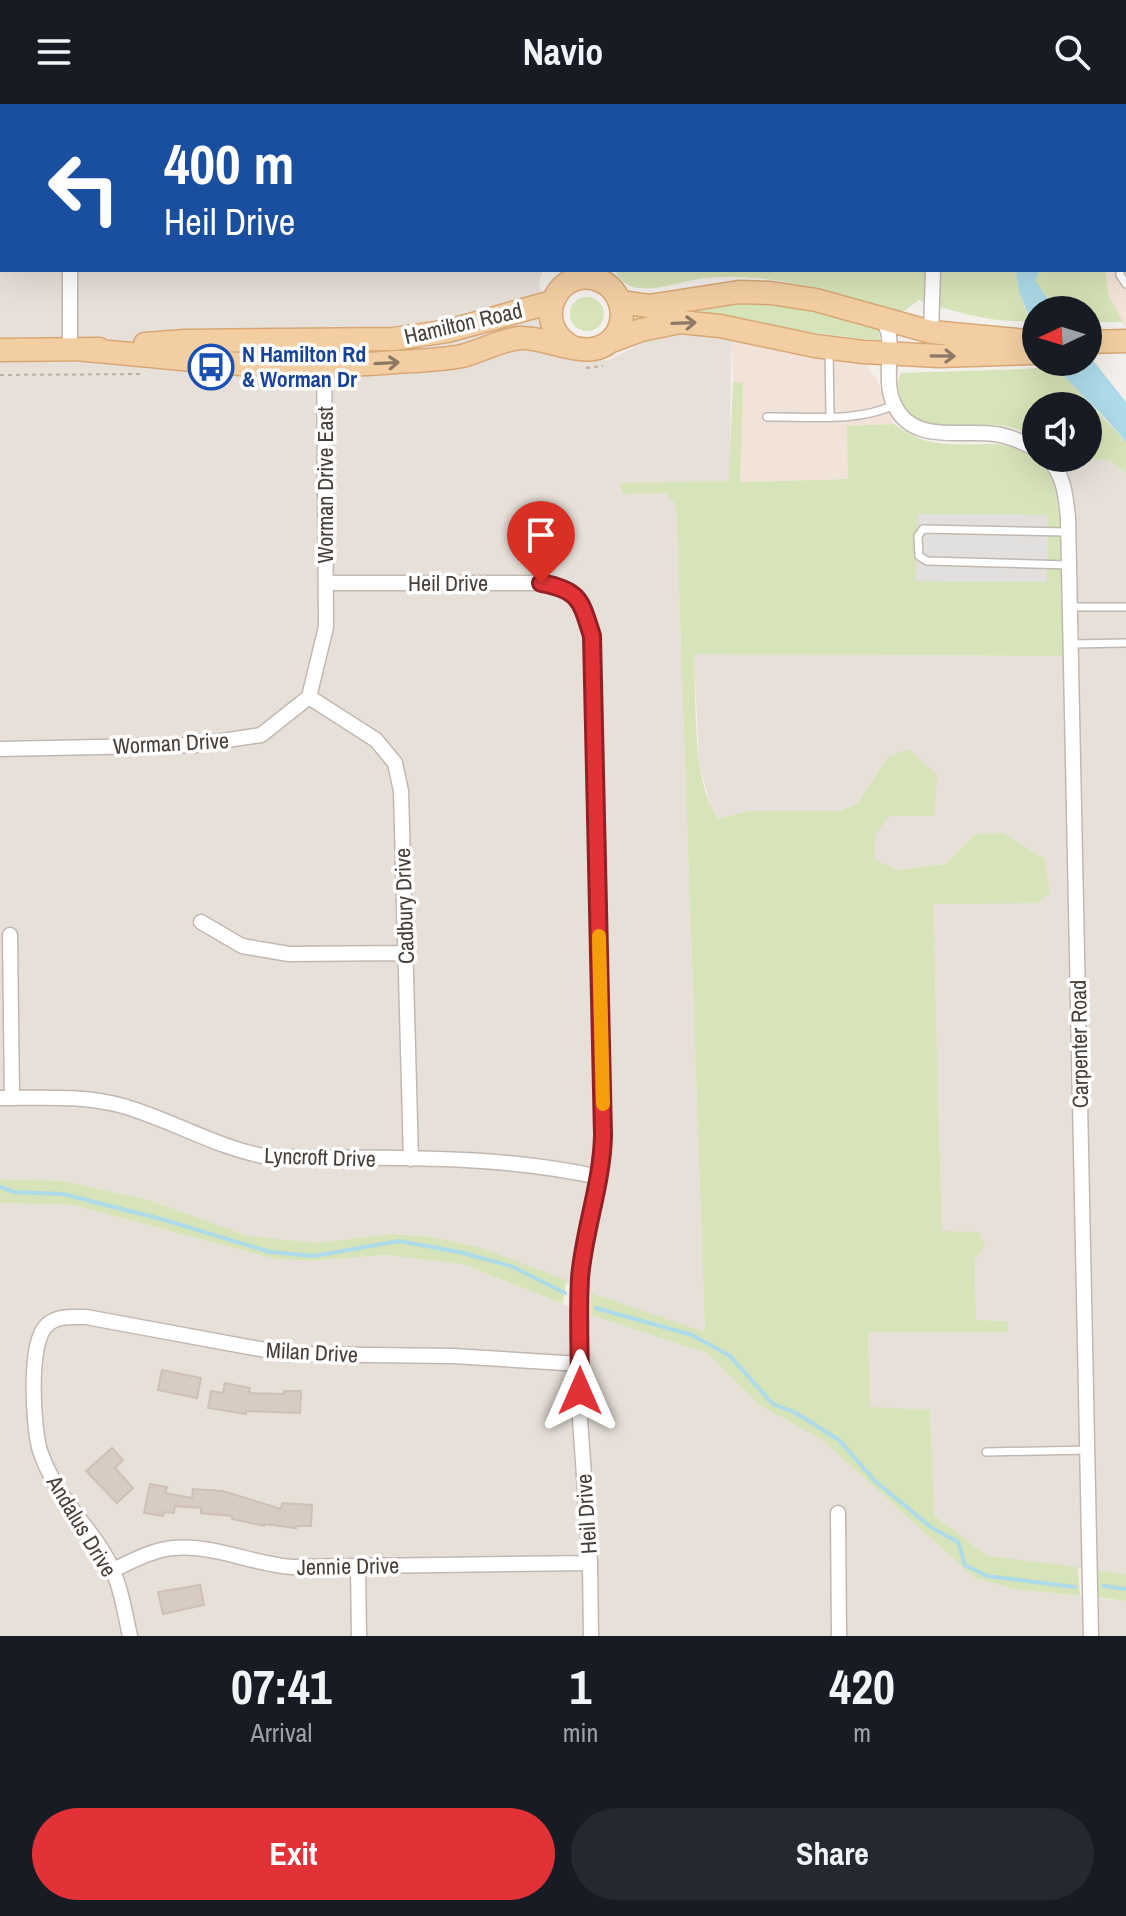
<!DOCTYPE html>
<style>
:root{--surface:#171b24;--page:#242831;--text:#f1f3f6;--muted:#9ea1a6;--accent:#e23237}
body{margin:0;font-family:"Archivo Narrow",sans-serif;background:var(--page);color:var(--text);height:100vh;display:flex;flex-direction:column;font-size:30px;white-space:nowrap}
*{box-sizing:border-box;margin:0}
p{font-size:26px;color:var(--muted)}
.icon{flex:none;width:44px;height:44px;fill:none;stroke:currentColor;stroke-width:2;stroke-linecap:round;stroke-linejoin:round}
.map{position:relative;height:1532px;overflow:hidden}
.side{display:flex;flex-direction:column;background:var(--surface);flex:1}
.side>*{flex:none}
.top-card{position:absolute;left:0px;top:0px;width:1126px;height:168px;box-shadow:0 8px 32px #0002;background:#1a4fa0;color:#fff;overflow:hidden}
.needle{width:52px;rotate:266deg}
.buttons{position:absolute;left:1022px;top:192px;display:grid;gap:16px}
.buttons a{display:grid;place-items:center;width:80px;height:80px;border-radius:50%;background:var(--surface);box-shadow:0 8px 32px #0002;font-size:40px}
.pin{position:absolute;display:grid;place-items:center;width:68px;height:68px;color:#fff;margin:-82px -34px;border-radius:50% 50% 50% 0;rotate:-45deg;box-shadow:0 0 8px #0007}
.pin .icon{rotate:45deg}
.me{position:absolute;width:88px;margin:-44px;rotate:0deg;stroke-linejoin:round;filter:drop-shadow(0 0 6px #0008)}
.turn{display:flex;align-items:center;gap:28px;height:168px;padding:0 32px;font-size:36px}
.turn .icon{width:104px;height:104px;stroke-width:2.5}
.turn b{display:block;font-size:56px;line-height:68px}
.eta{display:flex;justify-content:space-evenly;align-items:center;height:136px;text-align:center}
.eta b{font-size:48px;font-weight:700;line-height:56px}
.button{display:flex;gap:16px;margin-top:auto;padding:16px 32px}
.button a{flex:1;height:92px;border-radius:48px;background:var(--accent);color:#fff;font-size:32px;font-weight:700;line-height:92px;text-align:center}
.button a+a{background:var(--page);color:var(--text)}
header{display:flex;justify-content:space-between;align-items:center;height:104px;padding:0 32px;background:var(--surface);font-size:36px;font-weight:700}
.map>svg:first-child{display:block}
</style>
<header><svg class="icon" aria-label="menu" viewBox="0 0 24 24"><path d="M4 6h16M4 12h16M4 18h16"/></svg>Navio<svg class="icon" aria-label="search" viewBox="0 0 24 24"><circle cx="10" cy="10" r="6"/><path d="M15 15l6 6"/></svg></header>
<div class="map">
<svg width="1126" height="1532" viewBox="0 0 1126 1532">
<rect width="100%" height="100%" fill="#f3efea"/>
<path fill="#e7e0d9" d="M0,0L453,2H2V166H543L539,178L551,242L580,256H609L649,236L697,227L731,231L730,377L621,379L622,390L665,389L676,401L705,1229L591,1189L482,1144L434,1133L392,1130L317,1139L248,1132L152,1097L65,1077L0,1075Z
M1060,356H1110L1126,370V1471L988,1452L933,1410L930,1306L870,1304L868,1227L1007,1228V1217L976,1216L975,1154L942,1128L933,799H1037L1044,754L1003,729L975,730L945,760L899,766L875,756V730L889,712H933L888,653L858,699L838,707H746L719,715L711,706L699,657L694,550L1063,552L1058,399L1049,369Z
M0,1099L73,1101L275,1155L312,1157L385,1151L462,1160L590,1211L707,1249L761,1302L822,1336L975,1474L1012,1485L1126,1497V1532H0Z"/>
<path fill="#f2e3d8" d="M1126,23V225L1109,192L1105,166H1124Z
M731,231L861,254L877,276L894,320L848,322L849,375L739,378L743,278H733Z"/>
<path fill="#d7e3b8" d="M615,166H1016L1019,188L1030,217C991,219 955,208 919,196L904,207L893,209C831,188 771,167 705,174C677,177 629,200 615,166Z
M1040,166H1105L1109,192L1123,218H1088V206H1055L1035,176Z
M751,190L868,217L879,226L880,237L785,225L698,207H675L634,215L632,202Z
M570 210a17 17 0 1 1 34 0a17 17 0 1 1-34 0Z
M1055,262L1126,338V370L1110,356L1058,354H1088V302H1036V334C1027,330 1016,324 1007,322C976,316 916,335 902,299C898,288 896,279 901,269L1026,265Z
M733,278H743L740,378L848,375L847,322L894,320C926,345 953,340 992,340C1012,340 1039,352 1049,370C1066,400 1062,513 1063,552L694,550C696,591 692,686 719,715L746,707H839L858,699L888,653L909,645L937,671L934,712H889L875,731V756L899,766L945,760L975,730L1003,729L1044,754L1050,789L1037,799L933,800L942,1127L979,1128L985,1142L975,1154L976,1216L1007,1217L1008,1228H868L870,1303L930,1306L934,1411L988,1452L1078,1463L1080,1492L1012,1485L975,1474L822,1336L761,1302L707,1249L590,1211L591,1189L705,1228L676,401L665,389L621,390V379L729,377Z
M0,1075L65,1077L152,1097L248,1132L317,1139L392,1130L434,1133L482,1144L566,1176L563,1200L462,1160L385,1151L312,1157L275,1155L73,1101L0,1099Z
M1096,1466L1126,1471V1497L1096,1493Z"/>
<path fill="#e2e0de" d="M917,410L1048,411L1047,478L916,477Z"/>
<path fill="#aedbe9" d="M1040,166L1035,176L1055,206H1036V229L1019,188L1016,167Z
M1088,250L1126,298V338C1103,309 1075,286 1052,258H1088Z"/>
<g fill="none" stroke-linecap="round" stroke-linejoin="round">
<path stroke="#aedbe9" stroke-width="4" d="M910,0L911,2
M0,1083L14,1088L63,1090L165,1116L270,1148L314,1152L399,1137L459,1148L511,1162L565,1189
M596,1204L692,1231L730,1252L773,1300L796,1309L839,1336L875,1377L932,1424L958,1438L965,1461L987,1472L1075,1483
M1103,1482L1126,1485"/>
</g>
<path fill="#d7ccc4" stroke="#cec0b5" stroke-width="2" d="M162,1266L201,1274L197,1294L158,1286Z
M225,1279L250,1284L249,1289L284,1290V1287H301L300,1309L246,1307V1310L208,1304L211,1287L223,1289Z
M112,1344L123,1356L115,1364L133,1384L117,1399L86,1367Z
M150,1380L167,1383L165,1389L192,1394L193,1385L223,1387L281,1405L282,1399L312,1401L311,1422H296V1424L264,1420V1422L232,1415V1412L201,1409V1404L175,1402L174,1409L164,1408L163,1412L144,1409Z
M200,1481L204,1501L163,1510L158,1488Z"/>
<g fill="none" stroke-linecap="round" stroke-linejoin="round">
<g stroke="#c1b8b1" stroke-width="10">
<path id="service" d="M655,0L656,2
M702,0L703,2
M817,0V2
M1124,86L1126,84
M1120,166V171L1126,180
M829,246L830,312
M767,313C808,312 856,319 894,301
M1068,428L923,425L918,432L919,452L927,457L1069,461
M1070,503H1126
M1071,540L1126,539
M986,1348L1088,1346"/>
</g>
<g stroke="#c1b8b1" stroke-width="17">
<path id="minor" d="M524,0L526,2
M70,166V246
M883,214C885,220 888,226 889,232C892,254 884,279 894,300C912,341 962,325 995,330C1010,332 1023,338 1036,345
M931,228L933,166
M1047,354C1064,369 1066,393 1068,414L1091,1532
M326,479H541C580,486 581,497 592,532L603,982L602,1056L588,1118L580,1174V1315L590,1459L591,1532
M309,593L376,636L395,659L401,687L411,1055
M0,645L195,641L261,631L309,593L326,523L324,235
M201,818L242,842L289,850L405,849
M10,831L12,994
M0,994C41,994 83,991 123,1002C172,1016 217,1044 268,1053C379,1055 491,1049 599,1073
M838,1409L839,1532
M358,1462L359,1532
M113,1466C132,1457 152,1446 173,1444C213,1440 252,1460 292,1463L590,1459
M130,1532C125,1510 122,1487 113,1467C98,1431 66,1405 50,1370C46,1363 43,1355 40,1347C33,1323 28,1240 46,1222C56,1211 73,1213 86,1213L287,1250L453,1252L580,1260"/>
</g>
<g stroke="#ceb99f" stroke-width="23">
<path id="secondary" d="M432,0L435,2"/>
</g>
<g stroke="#d7a875" stroke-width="25">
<path id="primary" d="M620,198L649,202L739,188L771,189L816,196L931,228L1027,237
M609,238L641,226L680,218L720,222L815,242L864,248L939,252L1036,249
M1088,238L1126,237
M145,240L184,237L394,235L448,227L552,198
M0,246L99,245
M85,246C138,250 191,257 243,260C293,263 346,262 396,258C417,257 441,256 462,252C482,247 500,236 520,234C551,232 595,264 617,229C622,220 623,209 620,199C617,190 610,181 601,177C558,158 528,222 574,244"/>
</g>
<path stroke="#beaea1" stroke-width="2" stroke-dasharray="4 4" stroke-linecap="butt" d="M586,264L603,262
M0,271L143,270"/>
<use href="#service" stroke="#fff" stroke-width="7"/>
<use href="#minor" stroke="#fff" stroke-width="14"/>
<use href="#secondary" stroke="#f9e7cf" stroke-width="20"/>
<use href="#primary" stroke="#f3cea3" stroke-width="22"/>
</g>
<defs><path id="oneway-shaft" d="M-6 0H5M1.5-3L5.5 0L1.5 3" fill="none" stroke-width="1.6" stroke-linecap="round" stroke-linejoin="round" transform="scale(2)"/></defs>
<g stroke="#8c7863">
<use href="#oneway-shaft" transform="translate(684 219) rotate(-2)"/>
<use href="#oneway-shaft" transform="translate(943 252) rotate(1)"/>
<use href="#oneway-shaft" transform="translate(387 259) rotate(-3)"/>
</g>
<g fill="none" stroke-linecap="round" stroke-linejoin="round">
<g stroke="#932024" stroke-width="20">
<path id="route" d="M541,479C580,486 581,497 592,532L603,1031C602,1080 584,1126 580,1174C578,1211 580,1250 580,1287"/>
</g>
<use href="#route" stroke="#e23237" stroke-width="14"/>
<path stroke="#f59e0b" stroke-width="14" d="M599,832L603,1000"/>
</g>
<defs>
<g id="bus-ring" transform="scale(2.3)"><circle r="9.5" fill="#fff" stroke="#1a4fb4" stroke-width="1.5"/><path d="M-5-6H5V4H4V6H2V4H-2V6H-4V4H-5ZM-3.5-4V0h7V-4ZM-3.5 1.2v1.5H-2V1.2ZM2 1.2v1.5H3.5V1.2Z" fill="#1a4fb4"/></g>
</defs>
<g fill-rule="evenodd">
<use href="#bus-ring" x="211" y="263"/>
</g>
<g text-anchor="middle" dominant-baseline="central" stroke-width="7" stroke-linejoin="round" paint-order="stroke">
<g font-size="22" fill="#473f39" stroke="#fff">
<text transform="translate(463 219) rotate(-13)">Hamilton Road</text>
<text transform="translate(325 381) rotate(-90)">Worman Drive East</text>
<text x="448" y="479">Heil Drive</text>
<text transform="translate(171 639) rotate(-3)">Worman Drive</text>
<text transform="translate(404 802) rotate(-92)">Cadbury Drive</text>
<text transform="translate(1079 940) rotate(-91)">Carpenter Road</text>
<text transform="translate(320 1053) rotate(2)">Lyncroft Drive</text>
<text transform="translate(312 1248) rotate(3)">Milan Drive</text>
<text transform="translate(586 1410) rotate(-94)">Heil Drive</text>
<text transform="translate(82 1422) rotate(59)">Andalus Drive</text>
<text transform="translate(348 1462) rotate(-1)">Jennie Drive</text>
</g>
<g font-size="22" font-weight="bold" fill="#164399" stroke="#fff" text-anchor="start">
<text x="242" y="250">N Hamilton Rd<tspan x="242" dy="25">&amp; Worman Dr</tspan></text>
</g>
</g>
</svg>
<div class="buttons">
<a><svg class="needle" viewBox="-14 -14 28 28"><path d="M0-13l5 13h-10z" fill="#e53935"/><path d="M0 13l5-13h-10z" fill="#9ea1a6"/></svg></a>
<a><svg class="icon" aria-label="sound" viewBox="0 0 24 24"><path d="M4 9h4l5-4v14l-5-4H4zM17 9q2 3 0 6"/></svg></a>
</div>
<div class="pin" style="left:541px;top:479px;background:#d93025"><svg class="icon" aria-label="arrive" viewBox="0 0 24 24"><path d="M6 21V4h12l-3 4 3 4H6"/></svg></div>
<svg class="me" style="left:580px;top:1287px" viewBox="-20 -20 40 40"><path d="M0-17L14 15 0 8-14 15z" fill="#e23237" stroke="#fff" stroke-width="4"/></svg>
<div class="top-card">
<div class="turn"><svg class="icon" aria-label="left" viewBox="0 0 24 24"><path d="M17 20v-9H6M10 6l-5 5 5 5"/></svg><div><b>400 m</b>Heil Drive</div></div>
</div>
</div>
<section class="side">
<div class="eta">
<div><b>07:41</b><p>Arrival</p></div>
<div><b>1</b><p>min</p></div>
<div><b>420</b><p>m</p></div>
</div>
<div class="button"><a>Exit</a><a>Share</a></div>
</section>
